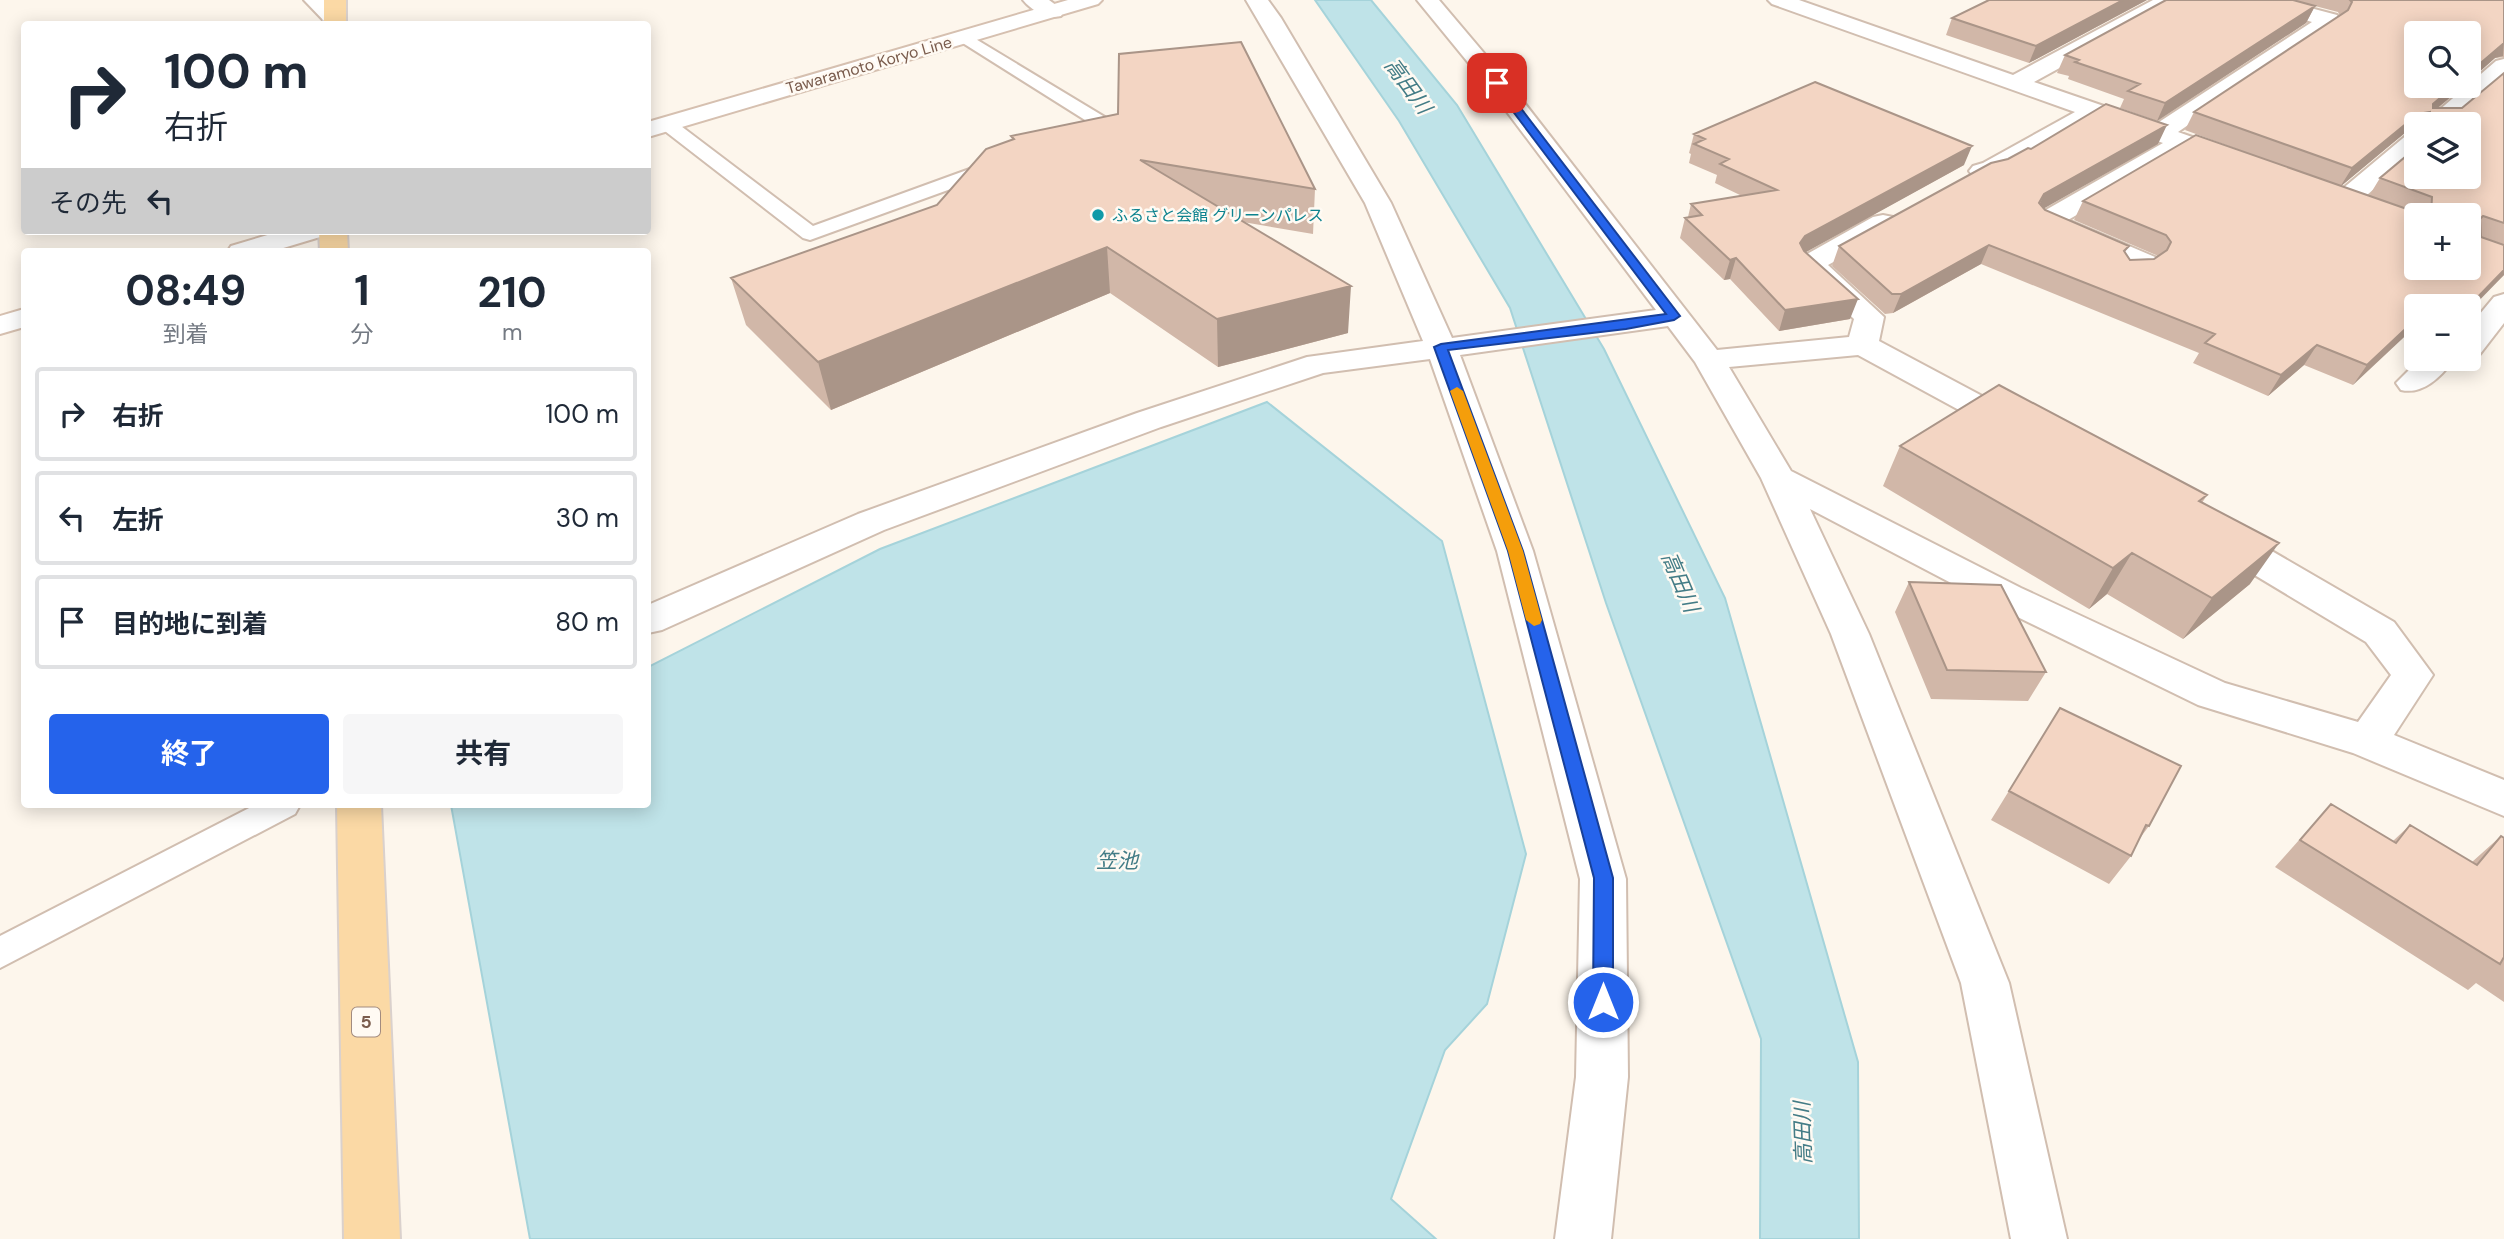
<!DOCTYPE html>
<html lang="ja">
<meta charset="utf-8">
<style>
:root{--surface:#fff;--page:#f6f6f7;--text:#1f2937;--muted:#747a83;--line:#e0e1e3;--accent:#2563eb}
body{margin:0;font-family:"DM Sans","Noto Sans JP",sans-serif;background:var(--page);color:var(--text);height:100vh;display:flex;flex-direction:column;font-size:26px;white-space:nowrap}
*{box-sizing:border-box;margin:0}
p{font-size:23px;color:var(--muted)}
.icon{flex:none;width:38px;height:38px;fill:none;stroke:currentColor;stroke-width:2;stroke-linecap:round;stroke-linejoin:round}
.map{position:relative;flex:1;overflow:hidden}
.sheet{position:absolute;left:21px;top:248px;width:630px;height:560px;display:flex;flex-direction:column;background:var(--surface);border-radius:7px;box-shadow:0 4px 18px #0003}
.sheet>*{flex:none}
.guide{position:absolute;left:21px;top:21px;width:630px;height:214px;border-radius:7px;box-shadow:0 4px 18px #0003;background:#fff;color:var(--text);overflow:hidden}
.buttons{position:absolute;left:2404px;top:21px;display:grid;gap:14px}
.buttons a{display:grid;place-items:center;width:77px;height:77px;border-radius:7px;background:var(--surface);box-shadow:0 4px 18px #0003;font-size:35px}
.pin{position:absolute;display:grid;place-items:center;width:60px;height:60px;color:#fff;margin:-30px;border-radius:14px;box-shadow:0 4px 10px #0006}
.me{position:absolute;width:77px;margin:-38px;rotate:0deg;stroke-linejoin:round;filter:drop-shadow(0 0 5px #0008)}
.turn{display:flex;align-items:center;gap:24px;height:147px;padding:0 28px;font-size:32px}
.turn .icon{width:91px;height:91px;stroke-width:2.5}
.turn b{display:block;font-size:49px;line-height:60px}
.then{display:flex;align-items:center;height:66px;padding:0 28px;background:#0003;gap:14px;font-size:26px}
.eta{display:flex;justify-content:space-evenly;align-items:center;height:119px;text-align:center}
.eta b{font-size:42px;font-weight:700;line-height:49px}
.primary-button{display:flex;gap:14px;margin-top:auto;padding:14px 28px}
.primary-button a{flex:1;height:80px;border-radius:7px;background:var(--accent);color:#fff;font-size:28px;font-weight:700;line-height:80px;text-align:center}
.primary-button a+a{background:var(--page);color:var(--text)}
ul{padding:0;list-style:none}
li{display:flex;align-items:center;gap:21px;height:94px;margin:0 14px 10px;padding:0 14px;border:4px solid var(--line);border-radius:7px}
li div{flex:1}
li b{display:block;font-size:26px}
li em{font-style:normal}
.map>svg:first-child{display:block}
</style>
<div class="map">
<svg width="2504" height="1239" viewBox="0 0 2504 1239">
<rect width="100%" height="100%" fill="#fdf6ec"/>
<path fill="#bfe3e8" stroke="#a5d3da" stroke-width="2" d="M1315,0H1371L1457,105L1604,349L1725,598L1858,1062L1859,1239H1760L1761,1039L1606,603L1510,308L1399,121Z
M1267,402L1442,541L1526,854L1487,1004L1445,1050L1391,1199L1436,1239H530L451,805H648V667L880,549Z"/>
<g fill="none" stroke-linecap="round" stroke-linejoin="round">
<g stroke="#d1beb0" stroke-width="4">
<path id="service" d="M964,32L1113,122L1116,126C1108,134 1088,141 1077,138L1074,134L1077,130L1093,125L958,40L956,37L958,34Z
M667,119L673,120L813,226L989,162H1003L1005,166L1003,170L810,240L803,238L661,128L658,124L661,120Z
M255,805H300L295,814L0,968V936Z"/>
</g>
<g stroke="#d1beb0" stroke-width="4">
<path id="minor" d="M304,0H327L346,20L343,24H327Z
M1023,0H1049L1064,11L1061,16C1047,19 1032,11 1023,0Z
M1246,0H1268L1281,18L1391,203L1452,338L1656,310L1489,88L1417,0H1439L1505,78L1717,350L1849,337L1854,319L1796,264L1800,258L1873,217L1883,215L1893,217L1897,223L1893,229L1828,265L1884,317L1879,341L2029,421L2034,428L2029,435L2017,438L2005,435L1858,355L1729,367L1791,471L2021,588L2225,683L2358,722L2391,675L2366,642L2208,547L2203,538L2208,529L2221,526L2234,529L2394,622L2433,675L2394,735L2504,780V816L2353,753L2198,705L1995,606L1810,509L1869,634L2009,983L2067,1239H2011L1961,983L1831,634L1761,478L1695,362L1668,326L1460,355L1533,551L1626,879L1628,1077L1611,1239H1555L1576,1077L1580,879L1497,551L1430,359L1323,373L1161,427L884,530L662,630L648,633V605L858,514L1137,413L1307,357L1423,341L1365,203Z
M1768,0H1799L2013,75L2153,0H2180L2176,4L2034,82L2156,124L2312,22L2249,4L2245,0H2280L2337,15L2340,20L2178,132L2243,155L2247,160L2243,165L2234,168L2186,151L2068,220L2155,257L2159,263C2150,276 2136,281 2121,277L2117,271L2123,264L2037,227L2033,221L2037,215L2163,143L2096,120L1999,175L1982,179L1973,176L1969,171L1973,166L1983,163L2075,112L1772,4Z
M2504,59V78L2449,124H2423L2496,61Z
M2417,132V152L2353,207L2344,209L2335,207L2331,201L2335,195L2408,134Z
M2504,294V323L2480,354L2469,356V327L2494,297Z
M2420,359H2454C2441,377 2423,395 2401,390L2396,383Z"/>
</g>
<g stroke="#d6c0b0" stroke-width="4">
<path id="secondary" d="M1068,0H1102L1098,4L648,137V122Z
M281,231H324L320,237L270,252H227L231,246Z
M24,309V327L0,334V316Z"/>
</g>
<g stroke="#dad1cd" stroke-width="4">
<path id="primary" d="M324,0H346V24H324Z
M319,231H347L348,252H320Z
M337,805H381L400,1239H344Z"/>
</g>
<use href="#service" fill="#fff" fill-rule="evenodd"/>
<use href="#minor" fill="#fff" fill-rule="evenodd"/>
<use href="#secondary" fill="#fff" fill-rule="evenodd"/>
<use href="#primary" fill="#fbd9a5" fill-rule="evenodd"/>
</g>
<path fill="#d1b7a8" fill-rule="evenodd" d="M2147,0L2029,63L1946,35L1952,18Z
M2166,0H2504V57L2495,58L2469,81V33L2464,86L2438,108H2462L2504,73V275L2469,306H2417L2353,385L2304,365L2268,396L2193,363L2199,353L1981,264L1893,313L1885,314L1832,266L1839,246L2008,159L2031,149L2158,144L2043,208L2045,210L2129,246L2125,252L2130,260L2154,259L2158,257L2156,255L2074,220L2083,201L2278,164L2185,130L2194,112L2340,16L2338,12L2315,6L2306,23L2157,121L2120,108L2124,99L2068,79L2069,76L2057,73L2065,55ZM2417,124H2469L2380,178L2369,196L2341,186L2406,132L2417,130ZM2417,215H2469L2417,268Z
M1694,134L1964,165L1805,252L1850,319L1779,331L1730,279L1724,280L1680,238L1685,218L1688,217L1691,204L1742,196L1715,183L1717,175L1689,163L1691,154L1689,153Z
M1011,136L1315,189L1313,234L1243,222L1348,333L1218,367L1110,293L831,410L746,325L731,278L937,205L1012,140Z
M1900,446L2207,495L2202,503L2250,584L2183,639L2107,594L2089,609L1883,486Z
M1909,582L2046,672L2028,701L1931,699L1895,612Z
M2060,708L2149,826L2140,838L2131,856L2109,884L1991,820Z
M2331,804L2393,841L2410,825L2472,862L2501,836L2504,838V1002L2476,983L2468,990L2275,867Z"/>
<path fill="#aa9588" d="M2123,0H2147L2029,63L2036,46Z
M2315,6L2306,23L2157,121L2165,103Z
M2504,43L2503,56L2495,58L2469,81V73Z
M2454,86H2464L2430,114V112L2422,124H2417V130L2406,132L2340,187L2352,168L2418,114L2433,104Z
M2167,125L2158,144L2036,213L2044,194Z
M1972,146L1964,165L1799,256L1800,243L1805,236Z
M1989,245L1981,264L1893,313L1901,294Z
M1107,247L1110,293L831,410L818,362Z
M1736,258L1730,279L1724,280L1730,260Z
M2504,270V275L2469,311V306Z
M1351,286L1348,333L1218,367L1217,319Z
M1858,299L1850,319L1779,331L1785,310Z
M2417,318V325L2353,385L2367,365Z
M2317,345L2304,365L2268,396L2281,375Z
M2279,543L2250,584L2183,639L2212,598Z
M2132,553L2107,594L2089,609L2113,568Z"/>
<path fill="#f3d5c3" stroke="#aa9588" stroke-width="2" d="M1989,0H2123L2036,46L1952,18Z
M2166,0H2293L2315,6L2165,103L2128,91L2140,84L2075,62L2079,60L2065,55Z
M2350,0H2504V43L2469,73V33H2417V86H2454L2433,104V108H2462L2504,73V223L2483,216L2480,219L2481,237L2504,245V270L2469,306H2446L2434,302L2429,306H2417V318L2367,365L2317,345L2281,375L2205,343L2215,334L1989,245L1901,294H1892L1839,246L1991,163L2008,159L2028,148L2031,149L2106,104L2167,125L2044,194L2039,203L2045,210L2129,246L2124,251L2130,260L2154,259L2167,250L2171,242L2166,235L2083,201L2196,135L2424,215H2417V268H2469V215H2431L2432,197L2380,178L2417,147V177H2469V124H2430V112L2418,114L2352,168L2194,112L2348,10L2352,2Z
M1241,42L1315,189L1140,160L1351,286L1217,319L1107,247L818,362L731,278L937,205L986,149L1014,139L1011,136L1118,114L1119,54Z
M1815,82L1972,146L1805,236L1800,243L1804,251L1858,299L1785,310L1736,258L1730,260L1685,218L1702,215L1691,204L1777,190L1720,164L1729,159L1694,144L1705,139L1694,134Z
M1999,385L2207,495L2199,501L2279,543L2212,598L2132,553L2113,568L1900,446Z
M1909,582L2001,585L2046,672L1947,670Z
M2060,708L2181,766L2149,826L2146,825L2131,856L2009,791Z
M2331,804L2396,843L2410,825L2477,865L2501,836L2504,838V957L2500,964L2300,840Z"/>
<path fill="#2563eb" stroke="#184099" stroke-width="2" d="M1493,81H1500L1680,316L1674,320L1626,329L1448,350L1523,551L1613,878V1002L1610,1009L1603,1012L1596,1009L1593,1002L1594,878L1508,551L1434,347L1441,344L1666,314L1493,85Z"/>
<path fill="#f59e0b" d="M1457,387L1463,391L1523,551L1542,620L1540,624L1534,626L1526,620L1508,551L1450,391Z"/>
<circle fill="#0f9aa8" stroke="#fffaf3" stroke-width="2.5" cx="1098" cy="215" r="7"/>
<g text-anchor="middle" dominant-baseline="central" stroke-width="5" stroke-linejoin="round" paint-order="stroke">
<g font-size="16" fill="#7a5c4d" stroke="#fffaf3">
<text transform="translate(869 65) rotate(-16)">Tawaramoto Koryo Line</text>
</g>
<g font-size="16" fill="#0d838f" stroke="#fffaf3" text-anchor="start">
<text x="1112" y="215">ふるさと会館 グリーンパレス</text>
</g>
<rect fill="#fffaf3" stroke="#a28b7f" stroke-width="2" x="352" y="1007.5" width="28" height="29" rx="5"/>
<g font-size="18" font-weight="bold" fill="#7a5c4d">
<text x="366" y="1022">5</text>
</g>
<g font-size="21" font-style="italic" fill="#437c86" stroke="#fffaf3">
<text transform="translate(1408 86) rotate(54)">高田川</text>
<text transform="translate(1680 582) rotate(67)">高田川</text>
<text x="1117" y="861">笠池</text>
<text transform="translate(1803 1133) rotate(-92)">高田川</text>
</g>
</g>
</svg>
<div class="buttons">
<a><svg class="icon" aria-label="search" viewBox="0 0 24 24"><circle cx="10" cy="10" r="6"/><path d="M15 15l6 6"/></svg></a>
<a><svg class="icon" aria-label="layers" viewBox="0 0 24 24"><path d="M12 4l9 5-9 5-9-5zM3 14l9 5 9-5"/></svg></a>
<a>+</a>
<a>−</a>
</div>
<div class="pin" style="left:1497px;top:83px;background:#d93025"><svg class="icon" aria-label="arrive" viewBox="0 0 24 24"><path d="M6 21V4h12l-3 4 3 4H6"/></svg></div>
<svg class="me" style="left:1603px;top:1002px" viewBox="-20 -20 40 40"><circle r="17" fill="#2563eb" stroke="#fff" stroke-width="3"/><path d="M0-11L8 9 0 5-8 9z" fill="#fff"/></svg>
<div class="guide">
<div class="turn"><svg class="icon" aria-label="right" viewBox="0 0 24 24"><path d="M7 20v-9h11M14 6l5 5-5 5"/></svg><div><b>100 m</b>右折</div></div>
<div class="then">その先<svg class="icon" aria-label="left" viewBox="0 0 24 24"><path d="M17 20v-9H6M10 6l-5 5 5 5"/></svg></div>
</div>
<section class="sheet">
<div class="eta">
<div><b>08:49</b><p>到着</p></div>
<div><b>1</b><p>分</p></div>
<div><b>210</b><p>m</p></div>
</div>
<ul>
<li><svg class="icon" aria-label="right" viewBox="0 0 24 24"><path d="M7 20v-9h11M14 6l5 5-5 5"/></svg><div><b>右折</b></div><em>100 m</em></li>
<li><svg class="icon" aria-label="left" viewBox="0 0 24 24"><path d="M17 20v-9H6M10 6l-5 5 5 5"/></svg><div><b>左折</b></div><em>30 m</em></li>
<li><svg class="icon" aria-label="arrive" viewBox="0 0 24 24"><path d="M6 21V4h12l-3 4 3 4H6"/></svg><div><b>目的地に到着</b></div><em>80 m</em></li>
</ul>
<div class="primary-button"><a>終了</a><a>共有</a></div>
</section>
</div>
